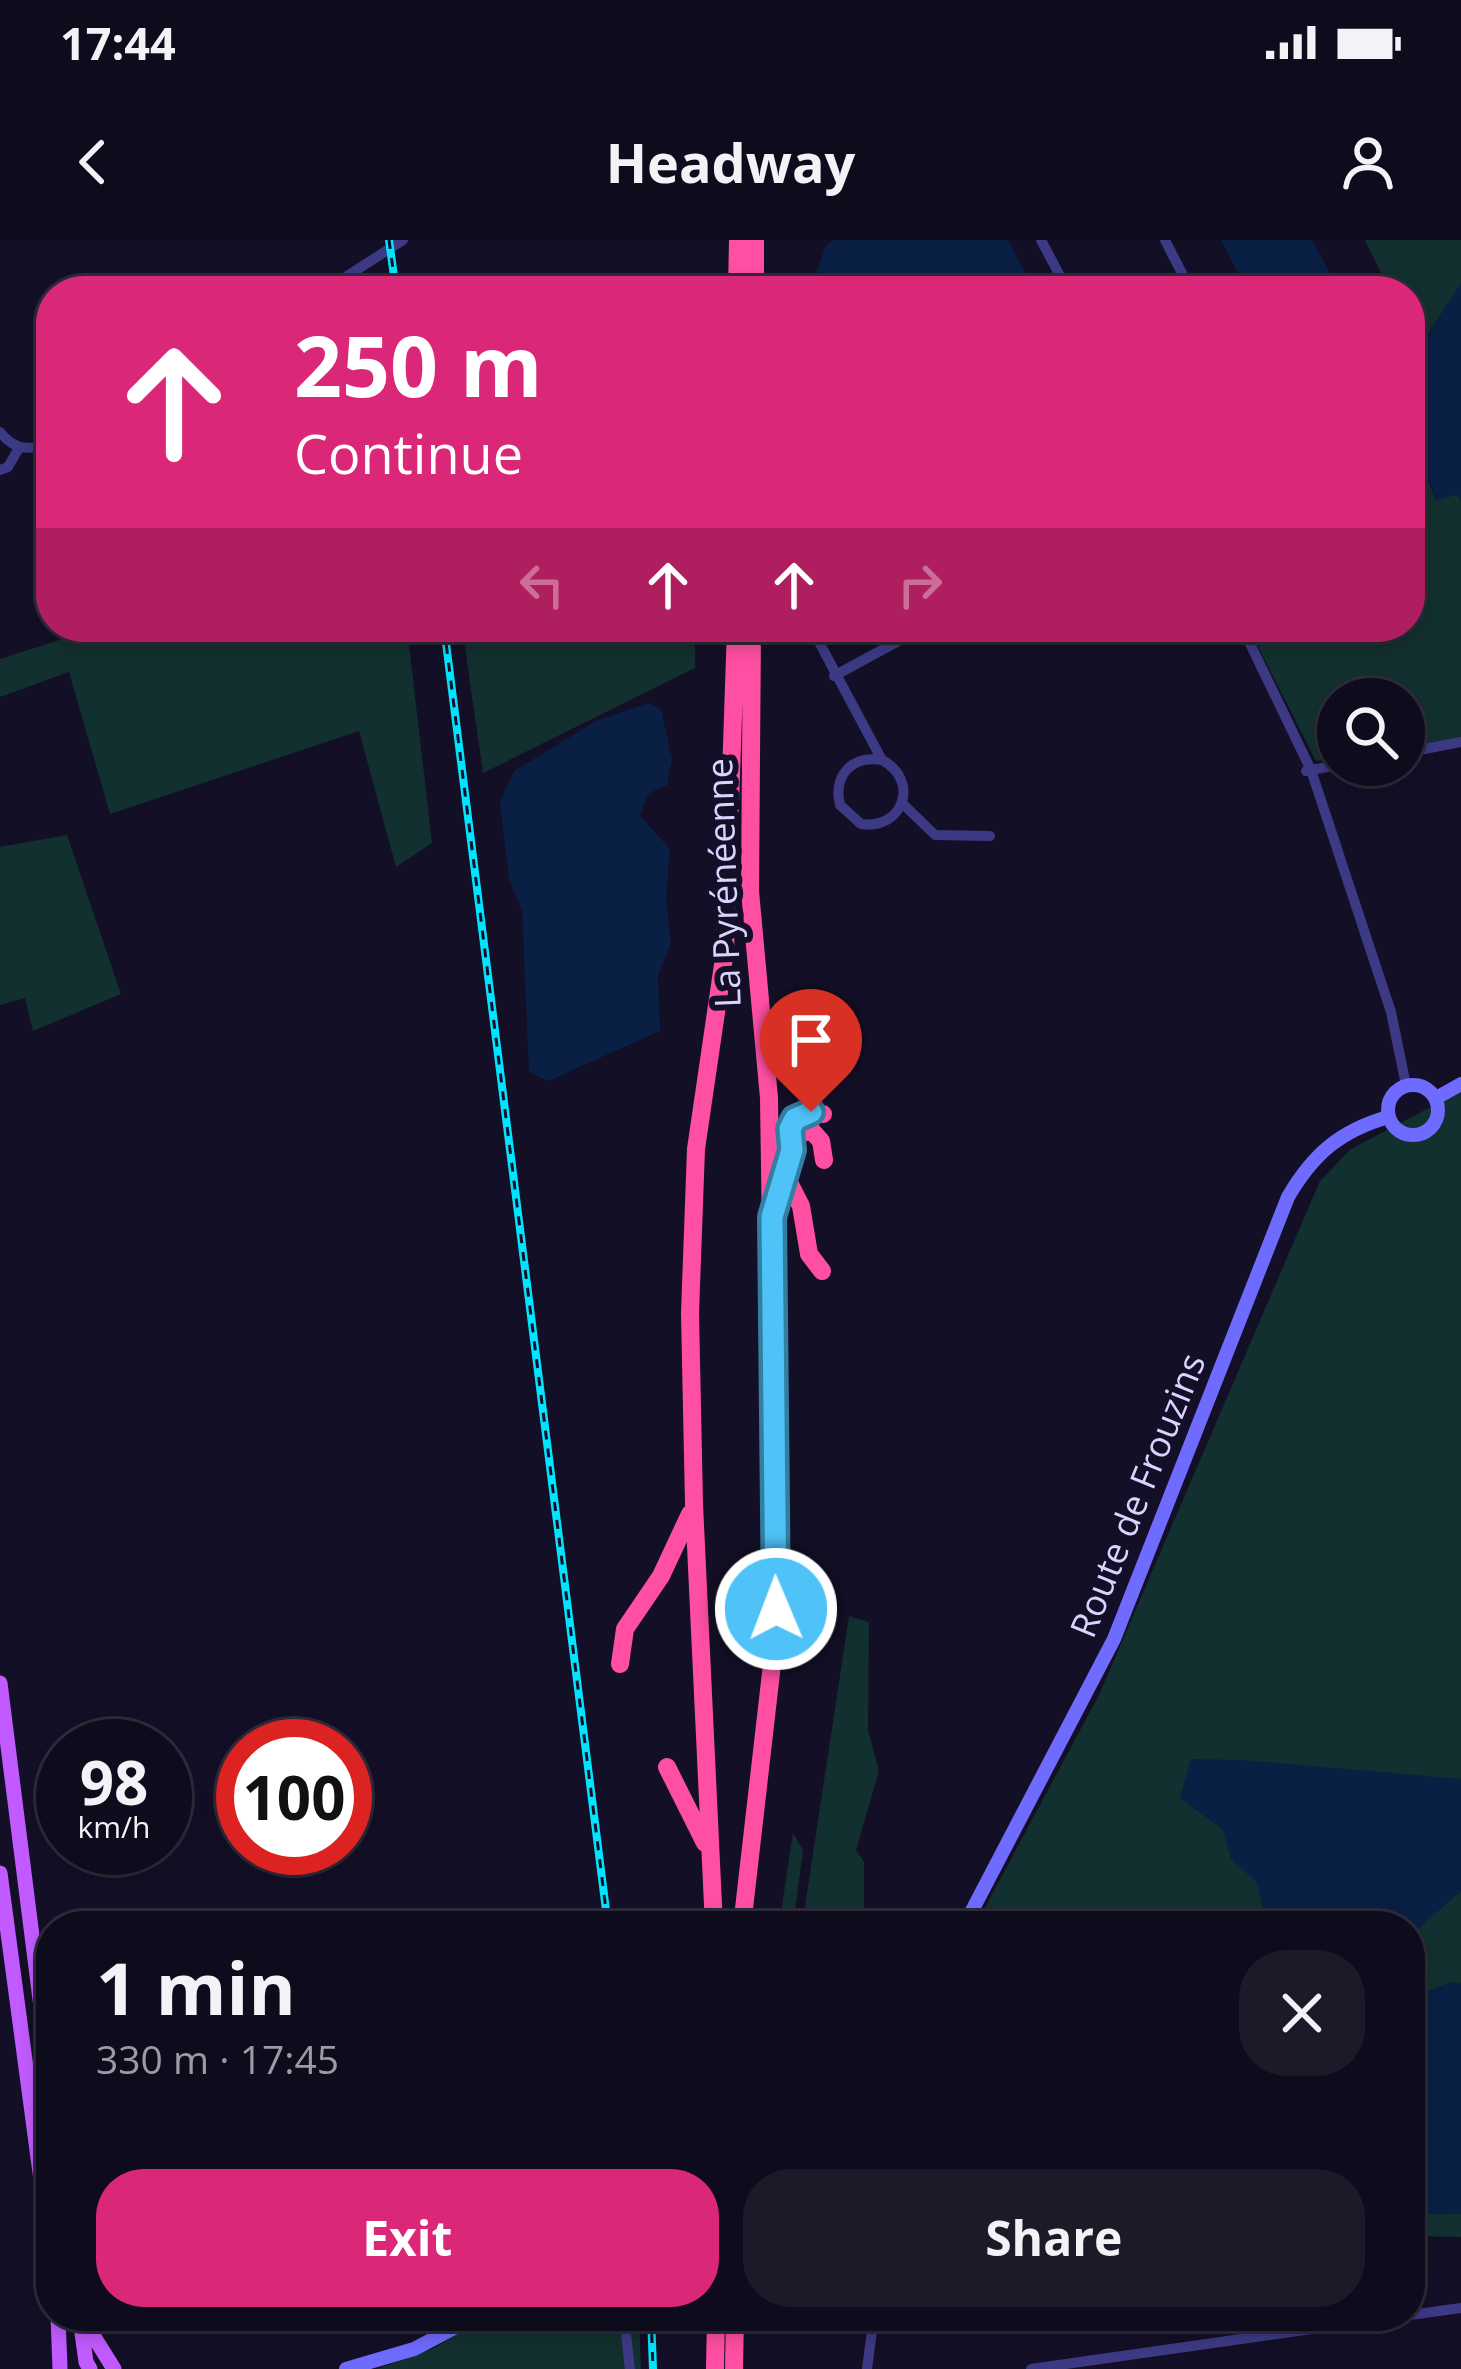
<!DOCTYPE html>
<meta charset="utf-8">
<style>
:root{--surface:#0e0b1c;--page:#1c1929;--text:#f1f3f6;--muted:#9b9ba3;--line:#2e2b3b;--accent:#db2777}
body{margin:0;font-family:"Open Sans",sans-serif;background:var(--page);color:var(--text);height:100vh;display:flex;flex-direction:column;font-size:45px;white-space:nowrap}
*{box-sizing:border-box;margin:0}
p{font-size:39px;color:var(--muted)}
.icon{flex:none;width:66px;height:66px;fill:none;stroke:currentColor;stroke-width:2;stroke-linecap:round;stroke-linejoin:round}
.map{position:relative;flex:1;overflow:hidden}
.drawer{position:absolute;left:36px;top:1671px;width:1389px;height:420px;display:flex;flex-direction:column;background:var(--surface);border-radius:48px;box-shadow:0 6px 18px #0003,0 0 0 3px var(--line)}
.drawer>*{flex:none}
.hud{position:absolute;left:36px;top:36px;width:1389px;height:366px;border-radius:48px;box-shadow:0 6px 18px #0003,0 0 0 3px var(--line);background:#db2777;color:#fff;overflow:hidden}
.controls{position:absolute;left:1317px;top:438px;display:grid;gap:24px}
.controls a{display:grid;place-items:center;width:108px;height:108px;border-radius:50%;background:var(--surface);box-shadow:0 6px 18px #0003,0 0 0 3px var(--line);font-size:60px}
.speed{position:absolute;left:36px;top:1479px;display:flex;gap:24px;font-size:60px;font-weight:700;text-align:center}
.speed>*{display:grid;place-content:center;width:156px;height:156px;border-radius:50%;background:var(--surface);box-shadow:0 6px 18px #0003,0 0 0 3px var(--line);line-height:1}
.speed small{font-size:30px;font-weight:400}
.speed .limit{border:18px solid #d22;background:#fff;color:#111}
.pin{position:absolute;display:grid;place-items:center;width:102px;height:102px;color:#fff;margin:-123px -51px;border-radius:50% 50% 50% 0;rotate:-45deg;box-shadow:0 0 12px #0007}
.pin .icon{rotate:45deg}
.me{position:absolute;width:132px;margin:-66px;rotate:359deg;stroke-linejoin:round;filter:drop-shadow(0 0 9px #0008)}
.turn{display:flex;align-items:center;gap:42px;height:252px;padding:0 60px;font-size:54px}
.turn .icon{width:156px;height:156px;stroke-width:2.5}
.turn b{display:block;font-size:84px;line-height:102px}
.lanes{display:flex;align-items:center;height:114px;padding:0 60px;background:#0003;justify-content:center;gap:60px;direction:ltr}
.lanes .off{opacity:.35}
.round{display:grid;place-items:center;flex:none;width:126px;height:126px;border-radius:48px;background:var(--page)}
.summary{display:flex;align-items:center;justify-content:space-between;height:204px;padding:0 60px}
h1{font-size:72px;font-weight:700;line-height:90px}
.primary-button{display:flex;gap:24px;margin-top:auto;padding:24px 60px}
.primary-button a{flex:1;height:138px;border-radius:48px;background:var(--accent);color:#fff;font-size:48px;font-weight:700;line-height:138px;text-align:center}
.primary-button a+a{background:var(--page);color:var(--text)}
.status{display:flex;justify-content:space-between;align-items:center;height:84px;padding:0 60px;background:var(--surface);direction:ltr}
.status svg{height:33px;fill:currentColor}
header{display:flex;justify-content:space-between;align-items:center;height:156px;padding:0 60px;background:var(--surface);font-size:54px;font-weight:700}
.map>svg:first-child{display:block}
</style>
<div class="status"><b>17:44</b><svg viewBox="0 0 49 12"><path d="M0 12V9h3v3zM5 12V6h3v6zM10 12V3h3v9zM15 12V0h3v12zM26 1h20v11H26zM47 4h2v5h-2z"/></svg></div>
<header><svg class="icon" aria-label="back" viewBox="0 0 24 24"><path d="M15 5l-7 7 7 7"/></svg>Headway<svg class="icon" aria-label="person" viewBox="0 0 24 24"><circle cx="12" cy="8" r="4"/><path d="M4 21q1-7 8-7t8 7"/></svg></header>
<div class="map">
<svg width="1461" height="2129" viewBox="0 0 1461 2129">
<rect width="100%" height="100%" fill="#130f26"/>
<path fill="#12302f" d="M1365,0H1461V44L1410,121V51H1390Z
M1410,148L1416,212L1436,260L1458,254L1461,261V501L1404,509V459H1338V518L1316,521L1248,387H1410Z
M100,387H407L432,603L396,627L359,491L110,574L69,432L0,457V419Z
M462,387H695V428L483,533Z
M67,595L121,754L33,791L25,758L0,765V607Z
M1461,851V1539L1415,1537L1180,1558L1223,1589L1231,1618L1257,1642L1265,1674L1263,1686H975L1099,1455L1320,941L1351,909Z
M849,1376L869,1382L868,1490L879,1531L856,1610L864,1622V1686H802Z
M793,1593L803,1610L793,1686H779Z
M1461,1651V1744L1451,1742L1410,1760C1410,1687 1403,1696 1461,1651Z
M1410,1973L1461,1974V1997L1410,1996Z
M489,2076H639L641,2129H377L434,2108Z"/>
<path fill="#0a1f44" d="M835,0H1008L1035,51H818L817,31L826,5Z
M1221,0H1312L1340,51H1247Z
M1461,44V261L1457,254L1437,261L1416,212L1410,121Z
M648,463L661,469L672,519L667,545L648,554L640,576L670,609L666,658L671,703L658,736L660,791L548,841L529,832L522,670L509,640L500,562L514,531L598,480Z
M1191,1519L1243,1520L1461,1539V1651L1410,1696V1686H1263L1265,1674L1257,1643L1231,1618L1223,1589L1180,1558Z
M1451,1742L1461,1744V1974L1410,1973V1760Z"/>
<g fill="none" stroke-linecap="round" stroke-linejoin="round">
<path stroke="#3d3a85" stroke-width="10" d="M1041,0L1068,51
M1165,0L1191,51
M324,51L403,0
M0,192C14,211 30,210 51,204
M0,230L8,227L19,208
M811,387L882,520C920,540 904,590 861,584L840,565C833,536 851,515 882,520
M1242,387L1311,530L1391,772L1406,845
M834,436L924,387
M1404,513L1461,502
M1306,531L1338,525
M903,564L935,595L990,596
M1410,2075L1461,2068
M624,2077L630,2129
M867,2129L874,2076
M1031,2129L1403,2076"/>
<path stroke="#6f6bff" stroke-width="14" d="M1388 870a25 25 0 1 1 50 0a25 25 0 1 1-50 0Z
M1436,858L1461,844
M964,1686L1114,1399L1288,957C1313,914 1340,891 1388,877
M346,2129L414,2109L477,2076"/>
<path stroke="#c25bff" stroke-width="15" d="M0,1443L51,1846
M0,1633L51,2015
M58,2076L60,2129
M81,2076L114,2129
M81,2086L86,2122L90,2129"/>
<path stroke="#ff4fa3" stroke-width="18" d="M737,51L738,0
M755,51V0
M792,908L798,893L812,891L821,901L824,920
M775,915L801,966L809,1014L822,1031
M783,938L795,879L804,873L823,874
M620,1424L625,1389L661,1336L690,1274
M667,1527L705,1603
M714,1686L694,1264L690,1073L696,909L725,711L736,387
M742,1686L775,1398L776,1339L769,858L750,651L752,387
M715,2129L716,2076
M734,2129L735,2076"/>
<g stroke="#00e5ff" stroke-width="8">
<path id="rail" d="M389,0L396,51
M444,387L608,1686
M651,2076L653,2129"/>
</g>
<use href="#rail" stroke="#130f26" stroke-width="3" stroke-dasharray="9" stroke-linecap="butt"/>
</g>
<g fill="none" stroke-linecap="round" stroke-linejoin="round">
<g stroke="#337fa1" stroke-width="30">
<path id="route" d="M776,1369L772,977L792,910L790,889L795,879L811,872"/>
</g>
<use href="#route" stroke="#4fc3f7" stroke-width="21"/>
</g>
<g text-anchor="middle" dominant-baseline="central" stroke-width="12" stroke-linejoin="round" paint-order="stroke">
<g font-size="36" fill="#d9d4ff" stroke="#130f26">
<text transform="translate(723 643) rotate(-92)">La Pyrénéenne</text>
<text transform="translate(1137 1255) rotate(-68)">Route de Frouzins</text>
</g>
</g>
</svg>
<div class="controls">
<a><svg class="icon" aria-label="search" viewBox="0 0 24 24"><circle cx="10" cy="10" r="6"/><path d="M15 15l6 6"/></svg></a>
</div>
<div class="speed"><div>98<small>km/h</small></div><div class="limit">100</div></div>
<div class="pin" style="left:811px;top:872px;background:#d93025"><svg class="icon" aria-label="arrive" viewBox="0 0 24 24"><path d="M6 21V4h12l-3 4 3 4H6"/></svg></div>
<svg class="me" style="left:776px;top:1369px" viewBox="-20 -20 40 40"><circle r="17" fill="#4fc3f7" stroke="#fff" stroke-width="3"/><path d="M0-11L8 9 0 5-8 9z" fill="#fff"/></svg>
<div class="hud">
<div class="turn"><svg class="icon" aria-label="ahead" viewBox="0 0 24 24"><path d="M12 20V5M6 11l6-6 6 6"/></svg><div><b>250 m</b>Continue</div></div>
<div class="lanes"><svg class="icon off" aria-label="left" viewBox="0 0 24 24"><path d="M17 20v-9H6M10 6l-5 5 5 5"/></svg><svg class="icon" aria-label="ahead" viewBox="0 0 24 24"><path d="M12 20V5M6 11l6-6 6 6"/></svg><svg class="icon" aria-label="ahead" viewBox="0 0 24 24"><path d="M12 20V5M6 11l6-6 6 6"/></svg><svg class="icon off" aria-label="right" viewBox="0 0 24 24"><path d="M7 20v-9h11M14 6l5 5-5 5"/></svg></div>
</div>
<section class="drawer">
<div class="summary"><div><h1>1 min</h1><p>330 m · 17:45</p></div><a class="round"><svg class="icon" aria-label="close" viewBox="0 0 24 24"><path d="M6 6l12 12M18 6L6 18"/></svg></a></div>
<div class="primary-button"><a>Exit</a><a>Share</a></div>
</section>
</div>
